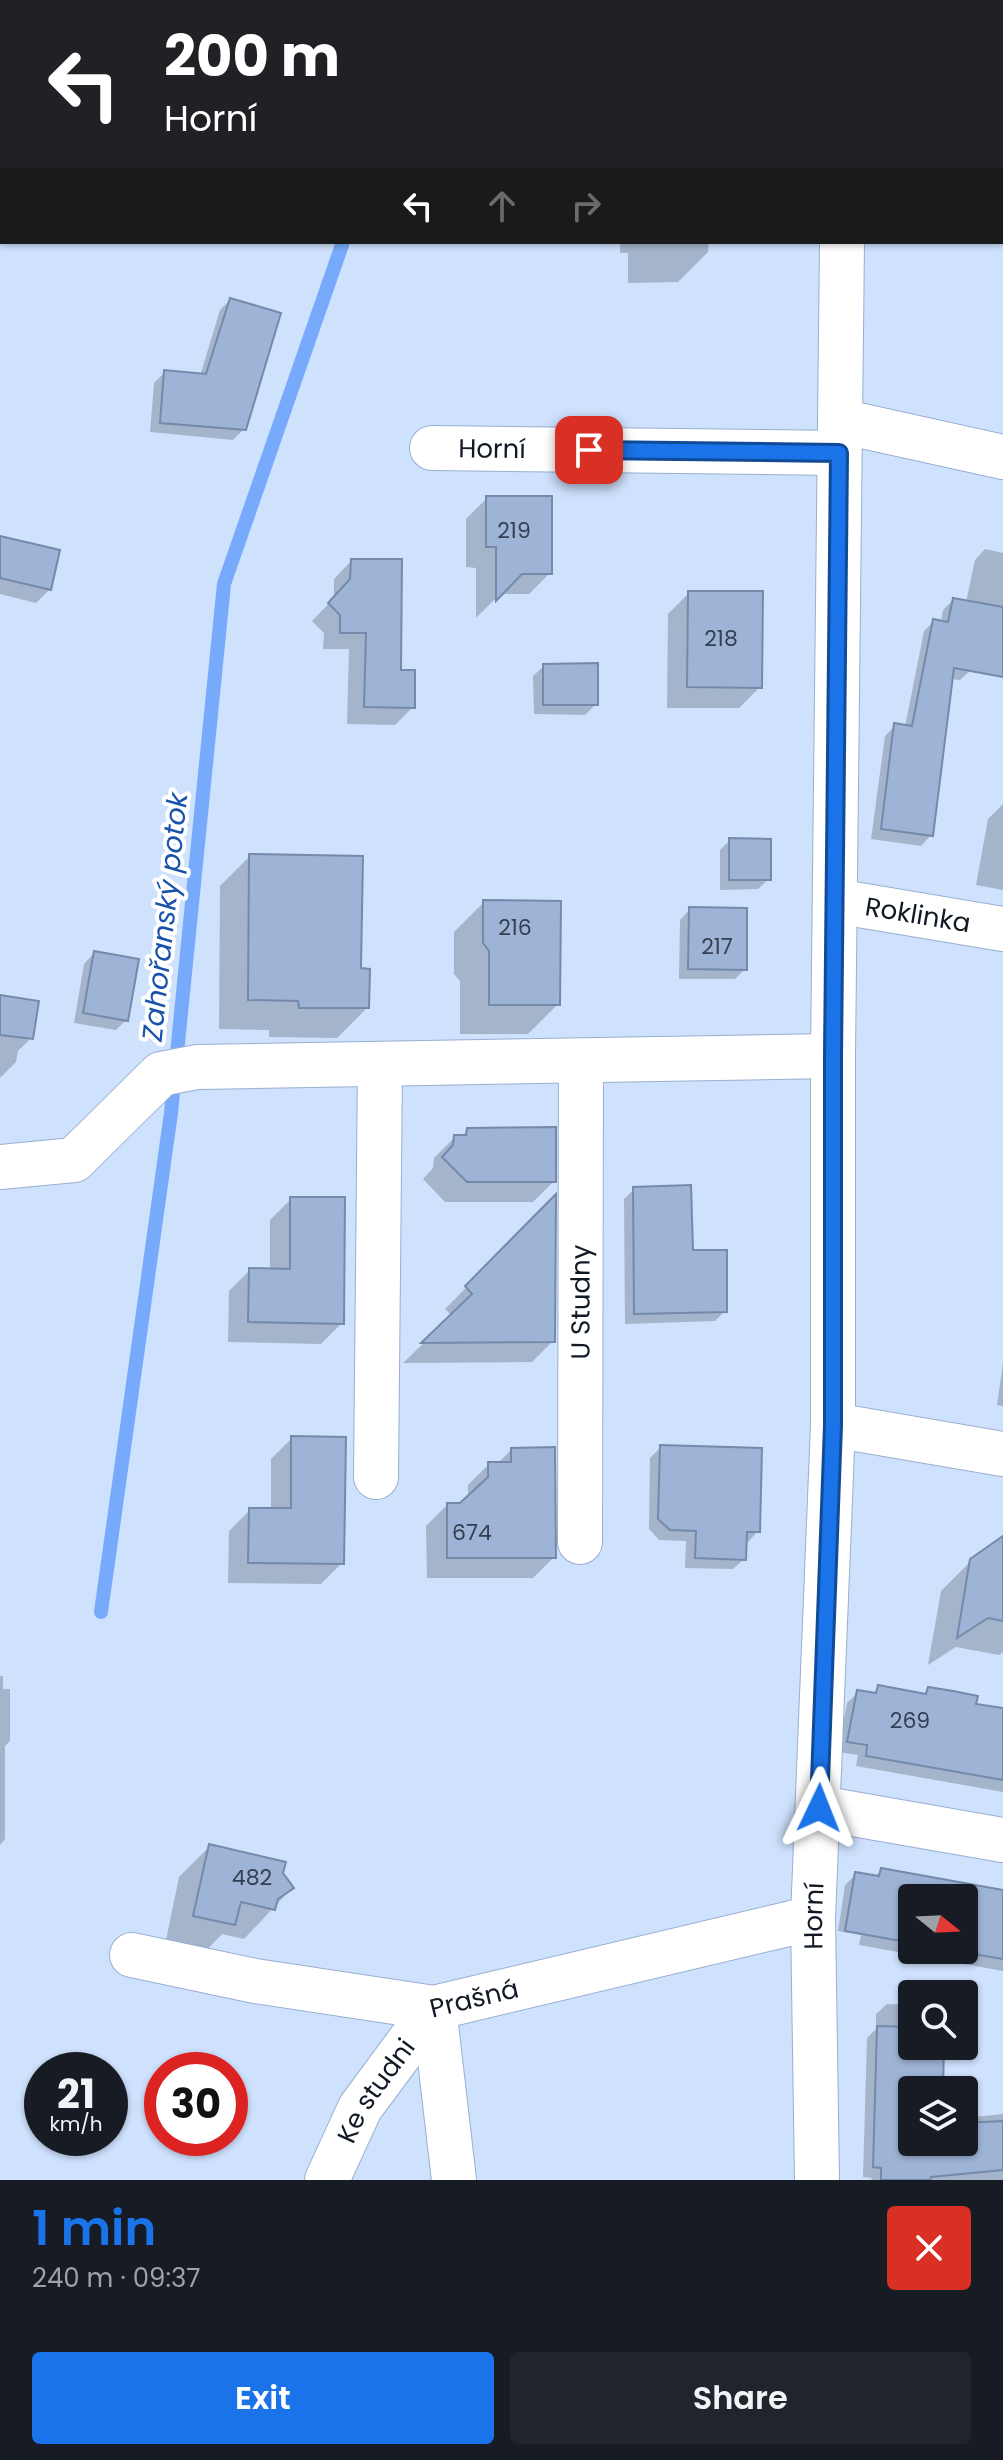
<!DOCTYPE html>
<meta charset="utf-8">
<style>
:root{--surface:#171b24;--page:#20242c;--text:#f1f3f6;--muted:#9ea1a6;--accent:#1a73e8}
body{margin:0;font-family:Poppins,sans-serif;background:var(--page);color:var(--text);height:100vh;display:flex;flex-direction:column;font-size:30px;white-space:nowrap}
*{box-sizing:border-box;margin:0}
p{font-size:26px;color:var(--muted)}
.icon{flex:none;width:44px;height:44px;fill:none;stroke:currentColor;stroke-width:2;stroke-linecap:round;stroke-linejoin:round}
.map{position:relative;height:2180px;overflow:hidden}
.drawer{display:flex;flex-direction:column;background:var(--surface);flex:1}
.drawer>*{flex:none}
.hud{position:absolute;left:0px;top:0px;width:1004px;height:244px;box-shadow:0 2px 6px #0004;background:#202124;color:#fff;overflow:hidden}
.needle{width:52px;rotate:108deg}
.controls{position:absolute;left:898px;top:1884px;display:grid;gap:16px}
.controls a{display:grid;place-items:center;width:80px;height:80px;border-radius:8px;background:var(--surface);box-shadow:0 2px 6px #0004;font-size:40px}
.speed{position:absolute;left:24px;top:2052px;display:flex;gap:16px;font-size:40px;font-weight:700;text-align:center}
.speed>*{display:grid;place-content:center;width:104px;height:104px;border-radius:50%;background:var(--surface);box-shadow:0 2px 6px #0004;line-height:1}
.speed small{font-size:20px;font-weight:400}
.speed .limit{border:12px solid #d22;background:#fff;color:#111}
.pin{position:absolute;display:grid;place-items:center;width:68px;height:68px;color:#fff;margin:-34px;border-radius:16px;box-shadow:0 4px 12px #0006}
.me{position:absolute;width:88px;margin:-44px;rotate:2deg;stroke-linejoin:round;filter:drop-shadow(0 0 6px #0008)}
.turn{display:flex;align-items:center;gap:28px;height:168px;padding:0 32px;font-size:36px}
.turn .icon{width:104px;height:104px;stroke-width:2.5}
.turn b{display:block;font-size:56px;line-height:68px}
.lanes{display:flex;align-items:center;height:76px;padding:0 32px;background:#0003;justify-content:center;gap:40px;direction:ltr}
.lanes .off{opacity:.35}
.round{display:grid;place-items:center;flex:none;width:84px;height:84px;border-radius:8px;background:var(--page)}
.summary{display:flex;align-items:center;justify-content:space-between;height:136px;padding:0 32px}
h1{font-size:48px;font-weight:600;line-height:60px;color:var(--accent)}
.cta{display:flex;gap:16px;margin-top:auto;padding:16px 32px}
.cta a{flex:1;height:92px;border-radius:8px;background:var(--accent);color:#fff;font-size:32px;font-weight:600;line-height:92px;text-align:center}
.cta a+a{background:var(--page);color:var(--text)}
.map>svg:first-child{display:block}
</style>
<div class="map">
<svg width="1003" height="2180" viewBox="0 0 1003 2180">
<rect width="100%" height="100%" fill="#cee1fd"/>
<path fill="#0003" fill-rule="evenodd" d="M0,0L48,2H2L0,92Z
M202,0H344V2H200Z
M449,0H596L449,2Z
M700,0H783L700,2Z
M967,0H1003V25L1002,2Z
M620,242H709L708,252L678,282L628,283V253H620Z
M230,300L244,429L233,440L150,432L154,383L165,372L200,376L220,310Z
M487,498L550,573L529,594H500L476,618V568L466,567V519Z
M0,538L50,589L36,603L0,594Z
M985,549L1003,553V674L971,670L960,680L951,679L931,835L921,846L871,839L885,736L895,726L905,727L924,631L934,621L941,622L943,610L953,600L966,602L975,560Z
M351,561L413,707L395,725L347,724L349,649H323L324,633L312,621L334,598V579Z
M689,593L760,687L739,708H667L668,614Z
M544,666L596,704L585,715L534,714L533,676Z
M1003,804V890L976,885L988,819Z
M730,840L769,879L758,889L720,890V850Z
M250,856L359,970L367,1008L337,1038L269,1037V1030L219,1029L220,886Z
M484,902L558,1004L528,1034H460V981L454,974V932Z
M690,909L745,969L735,979H679L680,920Z
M94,953L126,1020L116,1030L74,1023L84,964Z
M0,997L31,1038L18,1051L16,1062L0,1078Z
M468,1130L554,1181L533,1202H445L423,1179L433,1168L434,1158L455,1137H461Z
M634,1189L691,1252L725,1311L715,1321L625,1324L624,1199Z
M291,1199L342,1323L321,1344L228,1342L229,1291L250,1270H270V1220Z
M554,1199L553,1341L532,1362L403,1363L452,1316L445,1309Z
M1003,1363V1406L997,1405Z
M292,1438L342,1563L321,1584L228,1583L229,1531L250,1510H271V1459Z
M661,1447L758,1531L748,1542H745L744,1559L733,1569L685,1568L686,1541L659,1540L649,1529L650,1458Z
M512,1449L554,1557L533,1578H427L426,1526L447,1505H461L468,1498V1485L489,1464H497Z
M1003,1539V1652L999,1655L956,1647L928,1665L941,1591L971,1561Z
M0,1676H3V1689H10V1741L5,1746V1839L0,1845Z
M879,1687L922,1695L929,1689L974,1705L1003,1710V1792L856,1766L858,1755L838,1752L847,1703L858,1692L872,1695Z
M209,1847L281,1874L292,1888L244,1939L222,1934L203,1954L165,1945L179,1877Z
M882,1870L1003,1892V1971L859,1945L861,1935L838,1931L845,1885L856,1874L874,1877ZM912,1898H964V1950H912Z
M887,2004L912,2005V2046H942L941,2090H912V2142H964V2118L1003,2114V2180H871L872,2178L863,2177L867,2038L876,2029V2014Z"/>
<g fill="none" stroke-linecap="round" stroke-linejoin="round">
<path stroke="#77aafa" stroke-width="14" d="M422,2V0
M101,1612L171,1113L224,584L343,242"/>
</g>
<path fill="#9eb4d7" stroke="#758aaa" stroke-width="2" d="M230,298L281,313L246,430L160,423L164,370L206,374Z
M486,496H552V574H522L496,601V547H486Z
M0,536L60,550L51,590L0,578Z
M351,559H402L401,670H415V708L364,707L366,633H340V615L328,603L350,579Z
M688,591H763L762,688L687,687Z
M953,598L1003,607V677L954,668L933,836L881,829L894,723L912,726L933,619L948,622Z
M598,663V705H543V664Z
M729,838L771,839V880H729Z
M249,854L363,856L361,968L370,969L369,1008H299L298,1001L248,1000Z
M483,900L561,901L560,1005H489V951L483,943Z
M689,907L747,908V970L688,969Z
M94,951L139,959L128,1021L83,1013Z
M0,995L39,1001L33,1039L0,1035Z
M556,1127V1182H467L442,1157L453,1145L454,1135H466L467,1128Z
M691,1185L693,1250H727V1312L634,1314L633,1187Z
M556,1194L555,1342L421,1343L472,1294L465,1286Z
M290,1197H345L344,1324L248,1322L249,1268L290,1269Z
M291,1436L346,1437L344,1564L248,1563L249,1508H291Z
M660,1445L762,1448L760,1532H747L746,1560L695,1558L696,1531L670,1530L658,1519Z
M555,1447L556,1558H447V1503H460L488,1477V1462H511V1448Z
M1003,1536V1621L988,1618L957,1638L970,1559Z
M878,1685L926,1694L928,1687L953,1691L978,1696L976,1704L1003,1708V1780L866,1756L867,1745L847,1742L857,1690L876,1693Z
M209,1844L286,1862L283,1873L294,1888L278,1899L275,1910L241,1902L235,1925L193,1916Z
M881,1868L1003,1890V1959L950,1950H964V1898H912V1943L845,1931L855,1872L879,1876Z
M877,2026L912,2027V2046H944L943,2090H912V2142H964V2123L1003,2121V2170L931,2177L930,2180H881V2168L873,2167Z"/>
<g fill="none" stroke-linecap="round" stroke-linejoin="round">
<g stroke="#99afd1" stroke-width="46">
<g id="minor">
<path d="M845,2V0"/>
<path d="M1002,102H1003"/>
<path d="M0,150L2,149"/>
<path d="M840,421L1003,457"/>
<path id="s1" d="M432,448L839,453"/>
<path id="s2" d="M835,901L1003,929"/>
<path d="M0,1167L74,1160L161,1074L197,1067L833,1056"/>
<path d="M833,1425L1003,1454"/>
<path d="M376,1477L380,1064"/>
<path id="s3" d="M580,1542L581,1061"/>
<path d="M819,1808L1003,1840"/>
<path id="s4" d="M132,1955L255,1981L434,2008L813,1918"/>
<path d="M434,2008L454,2180"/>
<path id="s5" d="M327,2180L360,2108L434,2008"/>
<path id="s6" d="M817,2180L813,1918L833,1425V1056L842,242"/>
</g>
</g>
<use href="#minor" stroke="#fff" stroke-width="44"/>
</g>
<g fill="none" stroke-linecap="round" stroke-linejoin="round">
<g stroke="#114b97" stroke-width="20">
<path id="route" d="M589,450L839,453L833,1056V1425L819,1808"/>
</g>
<use href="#route" stroke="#1a73e8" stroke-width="14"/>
</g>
<g text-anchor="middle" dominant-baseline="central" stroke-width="8" stroke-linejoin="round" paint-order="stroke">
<g font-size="22" fill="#344052">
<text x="514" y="530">219</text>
<text x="721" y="638">218</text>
<text x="515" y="927">216</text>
<text x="717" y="946">217</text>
<text x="472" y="1532">674</text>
<text x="910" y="1720">269</text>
<text x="252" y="1877">482</text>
</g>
<g font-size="26" fill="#111925" stroke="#fff">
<text stroke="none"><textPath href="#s1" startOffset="60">Horní</textPath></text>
<text stroke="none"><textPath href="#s2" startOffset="84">Roklinka</textPath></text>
<text stroke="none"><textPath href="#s3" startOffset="240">U Studny</textPath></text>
<text stroke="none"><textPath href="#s6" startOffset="264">Horní</textPath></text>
<text stroke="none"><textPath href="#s4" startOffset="348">Prašná</textPath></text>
<text stroke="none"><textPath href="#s5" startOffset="102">Ke studni</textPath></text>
</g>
<g font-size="28" font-style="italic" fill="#1852aa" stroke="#fff">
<text transform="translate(165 917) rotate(-84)">Zahořanský potok</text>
</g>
</g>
</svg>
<div class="controls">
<a><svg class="needle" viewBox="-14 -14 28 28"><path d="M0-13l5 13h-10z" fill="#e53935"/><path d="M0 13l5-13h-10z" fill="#9ea1a6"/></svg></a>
<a><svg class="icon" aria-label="search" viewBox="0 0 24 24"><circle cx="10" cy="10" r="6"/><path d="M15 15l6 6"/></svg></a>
<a><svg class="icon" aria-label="layers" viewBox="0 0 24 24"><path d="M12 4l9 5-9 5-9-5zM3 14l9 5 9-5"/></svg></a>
</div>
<div class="speed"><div>21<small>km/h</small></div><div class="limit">30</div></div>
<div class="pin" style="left:589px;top:450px;background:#d93025"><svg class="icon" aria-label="arrive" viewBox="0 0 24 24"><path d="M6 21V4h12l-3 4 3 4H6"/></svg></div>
<svg class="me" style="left:819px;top:1808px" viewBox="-20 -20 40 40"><path d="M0-17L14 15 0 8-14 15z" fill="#1a73e8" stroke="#fff" stroke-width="4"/></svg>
<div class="hud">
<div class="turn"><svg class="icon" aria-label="left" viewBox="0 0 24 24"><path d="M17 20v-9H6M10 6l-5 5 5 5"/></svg><div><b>200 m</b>Horní</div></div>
<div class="lanes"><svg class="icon" aria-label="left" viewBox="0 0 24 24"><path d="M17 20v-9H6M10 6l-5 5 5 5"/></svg><svg class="icon off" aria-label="ahead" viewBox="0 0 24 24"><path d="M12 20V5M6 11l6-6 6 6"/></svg><svg class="icon off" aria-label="right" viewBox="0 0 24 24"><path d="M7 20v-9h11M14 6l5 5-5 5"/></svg></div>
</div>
</div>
<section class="drawer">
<div class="summary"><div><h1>1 min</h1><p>240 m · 09:37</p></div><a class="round" style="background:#d93025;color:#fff"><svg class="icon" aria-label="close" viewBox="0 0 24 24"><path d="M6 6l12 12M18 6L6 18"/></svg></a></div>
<div class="cta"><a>Exit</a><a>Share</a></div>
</section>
